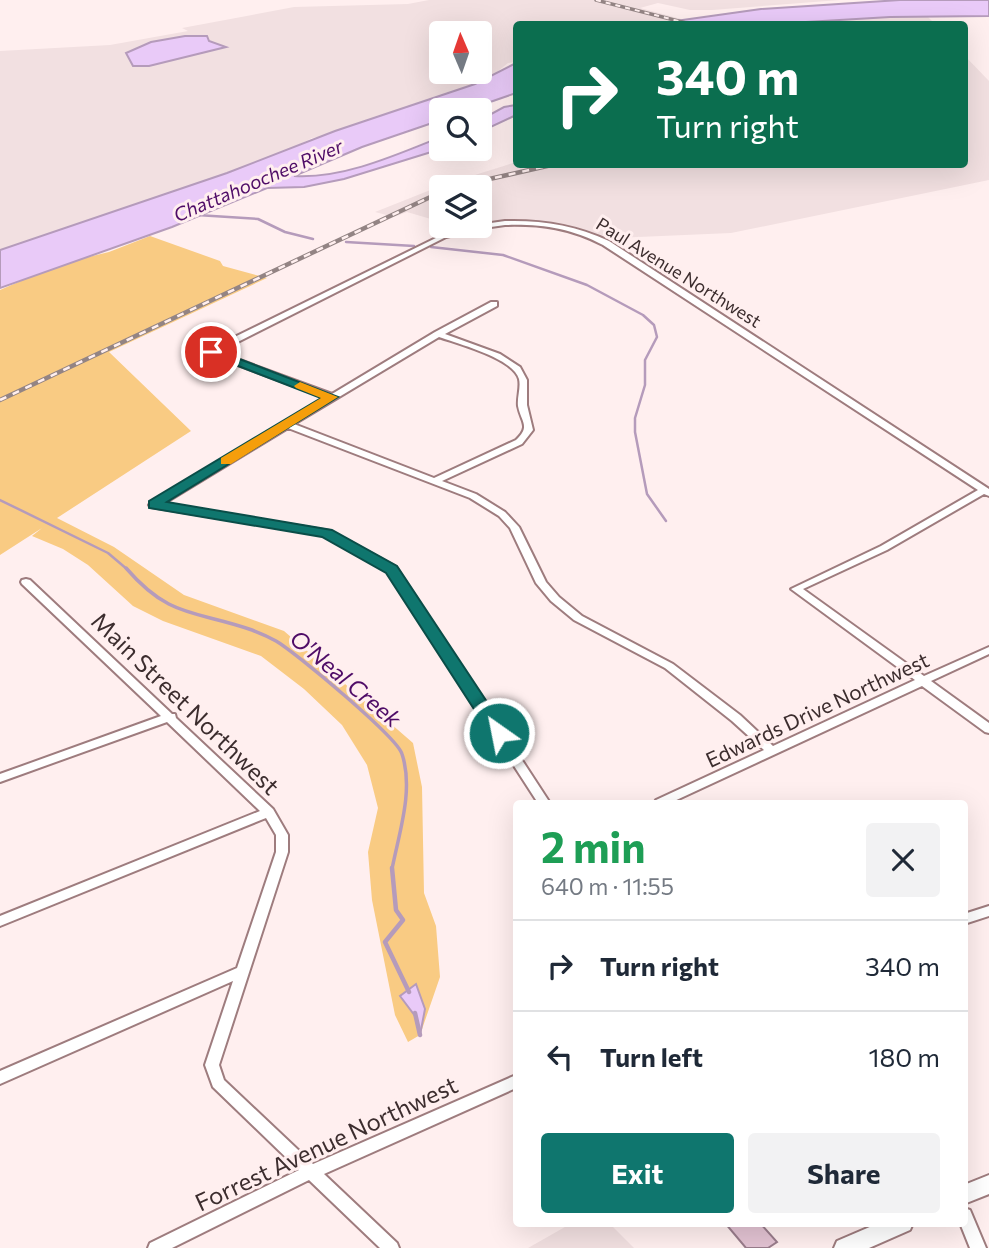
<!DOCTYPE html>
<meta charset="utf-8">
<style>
:root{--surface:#fff;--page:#f2f2f3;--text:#1f2937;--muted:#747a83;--line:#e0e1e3;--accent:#0f766e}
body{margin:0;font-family:Commissioner,sans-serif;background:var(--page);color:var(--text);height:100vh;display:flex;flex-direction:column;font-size:26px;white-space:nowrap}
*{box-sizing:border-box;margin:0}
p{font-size:23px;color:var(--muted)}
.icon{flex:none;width:38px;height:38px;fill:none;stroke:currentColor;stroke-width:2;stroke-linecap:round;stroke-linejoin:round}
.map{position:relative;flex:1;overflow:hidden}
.sheet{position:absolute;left:513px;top:800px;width:455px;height:427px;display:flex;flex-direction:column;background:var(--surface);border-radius:7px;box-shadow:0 7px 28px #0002}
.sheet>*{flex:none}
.guide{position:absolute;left:513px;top:21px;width:455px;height:147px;border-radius:7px;box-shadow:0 7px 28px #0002;background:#0b6e4f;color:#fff;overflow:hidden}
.needle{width:46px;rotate:358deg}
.fabs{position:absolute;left:429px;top:21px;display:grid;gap:14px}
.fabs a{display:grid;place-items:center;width:63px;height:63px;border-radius:7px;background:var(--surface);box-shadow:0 7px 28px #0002;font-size:35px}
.pin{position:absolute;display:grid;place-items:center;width:60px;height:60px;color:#fff;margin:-30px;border:4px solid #fff;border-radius:50%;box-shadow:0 2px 7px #0007}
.me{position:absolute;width:77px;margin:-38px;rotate:327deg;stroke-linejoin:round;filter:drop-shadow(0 0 5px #0008)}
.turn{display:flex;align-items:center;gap:24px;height:147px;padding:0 28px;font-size:32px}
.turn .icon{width:91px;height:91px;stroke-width:2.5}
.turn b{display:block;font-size:49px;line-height:60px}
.round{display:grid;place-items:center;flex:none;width:74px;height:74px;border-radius:7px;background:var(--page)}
.overview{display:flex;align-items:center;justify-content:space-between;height:119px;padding:0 28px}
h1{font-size:42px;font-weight:700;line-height:52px;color:#1e9e55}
.button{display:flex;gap:14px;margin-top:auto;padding:14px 28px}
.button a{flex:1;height:80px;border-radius:7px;background:var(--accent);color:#fff;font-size:28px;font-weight:700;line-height:80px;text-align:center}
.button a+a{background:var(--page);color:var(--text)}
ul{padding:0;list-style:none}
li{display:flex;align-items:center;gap:21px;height:91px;padding:0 28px;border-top:2px solid var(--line)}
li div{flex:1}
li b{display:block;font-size:26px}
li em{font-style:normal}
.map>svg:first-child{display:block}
</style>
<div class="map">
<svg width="989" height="1248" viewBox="0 0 989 1248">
<rect width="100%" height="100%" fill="#ffefef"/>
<path fill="#f2e0e1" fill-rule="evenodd" d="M429,0H840L712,10H690L658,3L640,8L681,19L654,24H516V62L508,63L487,80L358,130L312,138L271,159L0,253V51L110,45L188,31L182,28L294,7L408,4ZM441,33H480V72H441Z
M925,14L935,24H738Z
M964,55L989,81V180L731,233L592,239L567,230L538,226H502L468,230L454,226H480V187H441V222L407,212L394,217L375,212L443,185L516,162V164H964Z
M572,1223H609L634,1248H528Z"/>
<path fill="#f9cb83" d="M150,236L220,261L223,266L267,278L109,352L191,431L57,518L114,547L184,595L284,631L413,743L422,787L424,893L436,926L440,977L420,1035L408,1042L395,1015L372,900L368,852L378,808L367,765L342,725L304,689L261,656L163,621L133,606L88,565L63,549L32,536L42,528L0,555V290L60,264L109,252Z"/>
<path fill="#e9caf8" stroke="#b59bbb" stroke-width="2" d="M900,0H989V16L890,17L772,24H654L761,9Z
M185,36H207L209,41L226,47L149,66H133L126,53L151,42Z
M516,63V93L467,110H441V120L362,147L294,176C343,179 396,155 441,137V149L344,179L304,187L267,188L172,227L0,288V250L227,173L335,131L475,84Z
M516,105V115L480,132V120L504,107Z
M416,984L425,1009L420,1035L415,1016L400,996Z"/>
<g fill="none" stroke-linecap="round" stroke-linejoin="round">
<path stroke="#b59bbb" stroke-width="2.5" d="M197,215L258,219L285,232L313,239
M346,242L414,246
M431,247L503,255L587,285L643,315L654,325L657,337L645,360V385L635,418V432L647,494L666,521
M0,500L108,553L128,570"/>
<path stroke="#b59bbb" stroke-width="3.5" d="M126,568C170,619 195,610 252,630C260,633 269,637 276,641C295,652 397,737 402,754C414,790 399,833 392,869"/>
<path stroke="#b59bbb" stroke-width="4.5" d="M392,868L396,910L403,920L385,942L409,992
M415,1013L420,1035"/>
</g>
<path fill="#e3c3d3" stroke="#9a7d8c" stroke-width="2" d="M725,1223H760L777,1242L768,1248H746Z"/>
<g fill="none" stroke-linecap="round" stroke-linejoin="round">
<g stroke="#9e7c7e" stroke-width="4">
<path id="minor" d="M505,221C542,220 575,225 609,241L989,489V496L984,494L887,550L803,589L924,676L989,647V654L931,681L989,723V733L985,732L922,686L670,803H654L656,800L764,750L732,721L665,668L574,620L551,601L536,583L510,528L499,516L470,498L288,428L163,504L330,531L396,567L550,803H538L388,571L324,535L151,507L149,505L151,503L326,398L208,354V350L442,235L484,224ZM505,225C542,224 570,228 603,245L978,490L881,546L791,589L915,680L773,746L740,715L673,664L582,616L559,597L546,582L519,527L505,512L476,494L442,481L522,444L533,430L527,405V380L520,367L500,354L445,334L497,306V302H491L435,332L332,394L218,352L446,237L484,228ZM439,337C458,344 513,358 519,379C521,388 517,397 518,406C521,422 531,426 516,440L434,478L294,424Z
M26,579L30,580L172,714H175L176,718L273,809L288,835V852L219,1065L224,1080L313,1164L516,1075V1088L324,1174L397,1243L399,1248H380L309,1180L172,1248H148L150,1243L299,1170L213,1087L205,1065L233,981L0,1084V1071L237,968L276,852V835L266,818L0,926V916L260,811L167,722L0,782V774L161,716L22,584L21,582L22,580Z
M989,906V916L964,924V914Z
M964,1208L970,1210L986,1248H970L960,1223H964Z"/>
</g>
<g stroke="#9e7c7e" stroke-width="4">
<path id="tertiary" d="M989,1175V1194L964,1204V1185Z
M879,1223H913L910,1230L869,1248H834L837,1241Z"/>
</g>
<use href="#minor" fill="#fff" fill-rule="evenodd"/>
<use href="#tertiary" fill="#fff" fill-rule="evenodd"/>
<g stroke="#938484" stroke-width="3.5">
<path id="rail-far1" d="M596,0L690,24"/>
</g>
<g stroke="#938484" stroke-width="4.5">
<path id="rail" d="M454,187L556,164
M0,400L441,192"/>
</g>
<use href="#rail-far1" stroke="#ffefef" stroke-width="2" stroke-dasharray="5" stroke-linecap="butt"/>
<use href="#rail" stroke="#ffefef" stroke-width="2.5" stroke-dasharray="7" stroke-linecap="butt"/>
</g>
<path fill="#0f766e" stroke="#0a4d48" stroke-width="2" d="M211,348L338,397L167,502L332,530L397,566L505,729L507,733L505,737H492L386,573L322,537L149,508V501L321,398L207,354V349Z"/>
<path fill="#f59e0b" d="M300,382L338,397L231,464H221V458L321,398L296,388L294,386Z"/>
<g text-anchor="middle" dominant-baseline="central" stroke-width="6" stroke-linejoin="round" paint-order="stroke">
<g font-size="18" fill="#3c2d2e" stroke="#ffefef">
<text transform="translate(679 272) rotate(32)">Paul Avenue Northwest</text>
</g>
<g font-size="19" font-style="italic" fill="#4f0c67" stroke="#ffefef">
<text transform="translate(258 180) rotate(-23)">Chattahoochee River</text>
</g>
<g font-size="21" fill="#3c2d2e" stroke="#ffefef">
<text transform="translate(817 709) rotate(-25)">Edwards Drive Northwest</text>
</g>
<g font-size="23" font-style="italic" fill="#4f0c67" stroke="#ffefef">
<text transform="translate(346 678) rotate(40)">O'Neal Creek</text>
</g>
<g font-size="24" fill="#3c2d2e" stroke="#ffefef">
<text transform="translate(186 703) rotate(44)">Main Street Northwest</text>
<text transform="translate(326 1143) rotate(-25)">Forrest Avenue Northwest</text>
</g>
</g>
</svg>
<div class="fabs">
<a><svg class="needle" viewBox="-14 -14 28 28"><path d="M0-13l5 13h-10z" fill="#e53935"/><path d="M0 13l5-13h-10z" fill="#747a83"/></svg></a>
<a><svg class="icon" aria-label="search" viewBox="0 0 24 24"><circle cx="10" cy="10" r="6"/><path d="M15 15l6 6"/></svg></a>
<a><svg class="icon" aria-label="layers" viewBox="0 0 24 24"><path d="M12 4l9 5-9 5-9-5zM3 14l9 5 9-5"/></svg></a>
</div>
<div class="pin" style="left:211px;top:352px;background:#d93025"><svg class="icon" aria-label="arrive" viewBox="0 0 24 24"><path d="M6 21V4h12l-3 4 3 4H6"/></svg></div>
<svg class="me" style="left:499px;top:733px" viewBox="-20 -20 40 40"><circle r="17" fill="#0f766e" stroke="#fff" stroke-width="3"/><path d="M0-11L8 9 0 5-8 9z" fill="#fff"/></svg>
<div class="guide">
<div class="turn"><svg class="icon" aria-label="right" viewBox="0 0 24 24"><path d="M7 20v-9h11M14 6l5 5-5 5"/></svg><div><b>340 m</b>Turn right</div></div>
</div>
<section class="sheet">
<div class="overview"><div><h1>2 min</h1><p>640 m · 11:55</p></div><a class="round"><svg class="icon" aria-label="close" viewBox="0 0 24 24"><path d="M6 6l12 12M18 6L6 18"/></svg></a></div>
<ul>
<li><svg class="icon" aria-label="right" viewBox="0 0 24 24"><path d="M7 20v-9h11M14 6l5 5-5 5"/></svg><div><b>Turn right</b></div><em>340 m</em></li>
<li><svg class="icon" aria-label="left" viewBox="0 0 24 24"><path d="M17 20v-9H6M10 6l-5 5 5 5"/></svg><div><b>Turn left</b></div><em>180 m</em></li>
</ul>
<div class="button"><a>Exit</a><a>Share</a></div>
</section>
</div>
